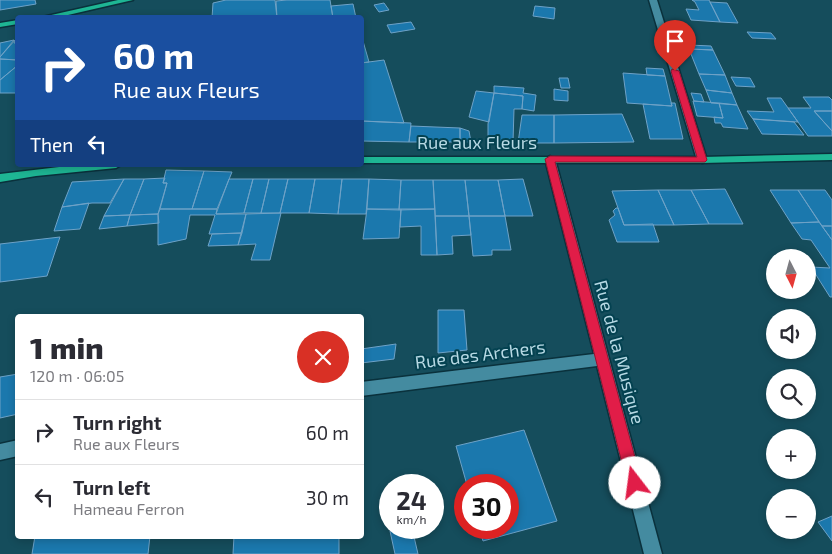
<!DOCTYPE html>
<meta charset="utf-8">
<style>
:root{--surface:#fff;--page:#f7f7f7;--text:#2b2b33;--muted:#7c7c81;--line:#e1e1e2}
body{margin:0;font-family:"Exo 2",sans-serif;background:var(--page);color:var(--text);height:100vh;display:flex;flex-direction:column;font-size:19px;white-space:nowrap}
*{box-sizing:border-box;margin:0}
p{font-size:16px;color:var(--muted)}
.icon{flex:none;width:28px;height:28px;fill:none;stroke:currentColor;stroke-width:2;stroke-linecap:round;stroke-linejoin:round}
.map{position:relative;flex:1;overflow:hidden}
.drawer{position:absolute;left:15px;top:314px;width:349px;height:225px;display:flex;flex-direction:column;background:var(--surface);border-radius:5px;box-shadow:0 2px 8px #0003}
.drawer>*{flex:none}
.hud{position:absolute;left:15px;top:15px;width:349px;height:152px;border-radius:5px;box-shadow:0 2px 8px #0003;background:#1a4fa0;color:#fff;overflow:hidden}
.needle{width:32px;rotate:174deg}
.buttons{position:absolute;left:766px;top:249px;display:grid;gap:10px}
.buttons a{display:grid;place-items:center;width:50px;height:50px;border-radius:50%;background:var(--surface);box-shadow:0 2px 8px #0003;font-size:25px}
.speed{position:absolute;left:379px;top:474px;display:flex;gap:10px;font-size:25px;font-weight:700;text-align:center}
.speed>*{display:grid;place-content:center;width:65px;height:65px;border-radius:50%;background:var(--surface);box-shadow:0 2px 8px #0003;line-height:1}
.speed small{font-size:12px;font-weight:400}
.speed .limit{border:8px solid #d22;background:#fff;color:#111}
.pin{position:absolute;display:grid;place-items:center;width:42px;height:42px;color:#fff;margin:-51px -21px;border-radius:50% 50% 50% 0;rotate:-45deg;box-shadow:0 0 5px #0007}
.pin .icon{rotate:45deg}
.me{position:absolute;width:55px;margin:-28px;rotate:345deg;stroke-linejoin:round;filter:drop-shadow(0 0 4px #0008)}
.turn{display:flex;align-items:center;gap:18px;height:105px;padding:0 15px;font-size:22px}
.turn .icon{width:65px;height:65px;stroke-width:2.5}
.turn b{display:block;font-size:35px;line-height:42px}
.then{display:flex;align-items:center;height:48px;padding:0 15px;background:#0003;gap:10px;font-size:19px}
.round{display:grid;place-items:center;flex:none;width:52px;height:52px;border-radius:26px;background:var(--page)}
.headline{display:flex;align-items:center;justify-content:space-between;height:85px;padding:0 15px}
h1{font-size:30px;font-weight:800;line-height:38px}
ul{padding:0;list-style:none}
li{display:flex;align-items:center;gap:15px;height:65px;padding:0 15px;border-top:1px solid var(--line)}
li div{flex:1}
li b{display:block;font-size:19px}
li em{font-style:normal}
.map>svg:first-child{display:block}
</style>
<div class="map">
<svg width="832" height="554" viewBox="0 0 832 554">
<rect width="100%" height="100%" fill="#154d5c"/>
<path fill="#1b78ad" stroke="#6ea2c7" d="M0,0H35L36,4L0,10Z
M226,0H275L277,18H212L213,3Z
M287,0H330L333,18H277L276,1Z
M692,0H709L720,22L691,20L686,9L699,10L695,2Z
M710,2L727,3L738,23L720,22Z
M384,3L389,10L379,12L374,5Z
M353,4L356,18H333L331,6Z
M535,6L555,8L554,19L533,16Z
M411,22L415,29L391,33L387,25Z
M747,32L771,33L776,39L752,38Z
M361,34L369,62L361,63Z
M16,39L14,43H18V60L0,59V57Z
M14,40L0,57V43Z
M689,45L711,46L713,50L690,49Z
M689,49L713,50L725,75L699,74Z
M0,59L18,60V65L0,80Z
M384,60L404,123L361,121V63Z
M18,65V93H0V80Z
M646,68L663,69L665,76L647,75Z
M623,73L665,76L672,106L627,103Z
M699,74L725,75L732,93L706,90Z
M731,77L750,78L755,87L736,86Z
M559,78H568L570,88H561Z
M494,86L524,88L523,93L536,95L534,111L522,109L523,96L494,93Z
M554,89L568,91V101L554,100Z
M706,90L732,93L737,105L711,103Z
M476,91L494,93L489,122L469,117Z
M494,93L523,96L522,109H514L513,142H488V124Z
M691,93L701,94L704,102L694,101Z
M803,97H829L832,100V111H814L832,131V136H808L788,108H811Z
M767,98H781L798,122L753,119L747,111L774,112Z
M693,101L719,103L723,118L697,116Z
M671,103H675L683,139H650L643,104L672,106Z
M719,103L737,105L748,129L723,127L721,123H715L714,117L723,118Z
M814,111H832V131Z
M622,114L634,142L554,143V115Z
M522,115H554V143H518Z
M753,119L794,122L804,135L762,134Z
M361,121L411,123L409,142L361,141Z
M411,126L460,128V142H409Z
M460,128L469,131L471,142H460Z
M166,170L204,171L192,209H160L167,183H163Z
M204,171L232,172L217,209H192Z
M165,178L163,183H167L158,214L130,215L144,179Z
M124,179L110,203H92L62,207L72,182Z
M124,179H144L130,215L104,216Z
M229,179H253L244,213L216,214Z
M253,179H269L261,213H244Z
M269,179H288L280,213H261Z
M288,179H315L309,213H280Z
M315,179H342L338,214L309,213Z
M342,179H369L366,214H338Z
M369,179L401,180L399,210L367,209Z
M523,179L533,216H505L498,180Z
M401,180H433L435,209L399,210Z
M433,180H465L469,216H435Z
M465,180H498L505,216H469Z
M725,189L743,224H709L691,190Z
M658,190L674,225H624L612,191Z
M658,190H691L709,224L674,225Z
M770,190H798L819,222L791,223Z
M798,190H825L832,200V226H822Z
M89,203L80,229L54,231L62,207Z
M616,208H618L624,225L653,224L659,242H617L609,220L615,215L613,211Z
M160,209H217L216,214H246L242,233L209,234L215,215H190L186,239L158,245V214Z
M367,209H401L399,238L363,239Z
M401,209H435L437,255H421V226L400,227Z
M281,213L270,260H251L256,244L238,245L246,214Z
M158,214L159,223L127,226L130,215Z
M130,215L127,226L99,229L104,216Z
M435,216H469L471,235L452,236L453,254L437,255Z
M469,216H505L511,250H492V255L473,256Z
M819,222L832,240V297H830L811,267L830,268L811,240L802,239L791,223Z
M822,226H832V240Z
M242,233L238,245L208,246L212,234Z
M60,237L47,276L0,282V244Z
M438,310H464L467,350L438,353Z
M396,344L394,359L361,363V349Z
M18,374V414L0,418V377Z
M524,430L557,521L483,541L479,528H508V485H467L456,446Z
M832,516V541L818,522Z
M402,528H412L418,554H395L390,531Z
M35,536H150L148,554H32Z
M234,536H339V554H233Z"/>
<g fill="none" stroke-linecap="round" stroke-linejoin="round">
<g stroke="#0a313c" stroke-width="3">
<path id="minor" d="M649,0H657L707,160L706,162L702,163L697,160Z
M550,156L555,159L662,554H644L597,366L361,396V382L594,354L545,159Z
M18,440V456L0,460V444Z"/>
</g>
<g stroke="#0a313c" stroke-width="3">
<path id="major" d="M118,0H133L55,18H38Z
M18,20V24L0,27V23Z
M832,154V160L702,163H361V157H702Z
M76,165H121L116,168L36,176L0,182V174Z"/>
</g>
<use href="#minor" fill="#448ba0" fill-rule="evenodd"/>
<use href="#major" fill="#1eb694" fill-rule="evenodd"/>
</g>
<path fill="#e11d48" stroke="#92132f" d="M672,69L679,71L707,160L705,162H555L642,483L640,488L635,491L629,488L627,483L545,159L550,156L697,157L671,71Z"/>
<g text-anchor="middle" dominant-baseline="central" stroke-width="4" stroke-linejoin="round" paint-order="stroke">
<g font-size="18" fill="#b7d9e4" stroke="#044251">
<text x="477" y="142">Rue aux Fleurs</text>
<text transform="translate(620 352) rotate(75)">Rue de la Musique</text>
<text transform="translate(480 354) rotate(-7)">Rue des Archers</text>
</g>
</g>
</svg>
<div class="buttons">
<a><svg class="needle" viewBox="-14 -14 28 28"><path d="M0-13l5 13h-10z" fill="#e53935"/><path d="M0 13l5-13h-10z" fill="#7c7c81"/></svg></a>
<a><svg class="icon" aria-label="sound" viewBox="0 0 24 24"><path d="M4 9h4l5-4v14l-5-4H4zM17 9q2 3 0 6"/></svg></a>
<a><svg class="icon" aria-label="search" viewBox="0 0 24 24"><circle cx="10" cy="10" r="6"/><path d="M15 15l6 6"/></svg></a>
<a>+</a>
<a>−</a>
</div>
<div class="speed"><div>24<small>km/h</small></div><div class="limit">30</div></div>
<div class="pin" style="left:675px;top:71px;background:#d93025"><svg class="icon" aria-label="arrive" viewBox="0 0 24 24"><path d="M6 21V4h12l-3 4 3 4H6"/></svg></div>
<svg class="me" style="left:635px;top:483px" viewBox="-20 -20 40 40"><circle r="19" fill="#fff"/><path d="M0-13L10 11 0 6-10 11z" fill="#e11d48"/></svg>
<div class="hud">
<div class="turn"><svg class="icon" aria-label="right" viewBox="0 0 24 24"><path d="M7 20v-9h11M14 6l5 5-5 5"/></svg><div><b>60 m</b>Rue aux Fleurs</div></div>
<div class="then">Then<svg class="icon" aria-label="left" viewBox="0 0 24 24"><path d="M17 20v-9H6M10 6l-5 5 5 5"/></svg></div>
</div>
<section class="drawer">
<div class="headline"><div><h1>1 min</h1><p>120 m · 06:05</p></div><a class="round" style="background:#d93025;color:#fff"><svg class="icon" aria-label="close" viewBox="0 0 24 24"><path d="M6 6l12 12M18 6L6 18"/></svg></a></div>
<ul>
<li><svg class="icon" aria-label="right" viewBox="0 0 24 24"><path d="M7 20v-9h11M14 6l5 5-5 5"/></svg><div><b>Turn right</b><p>Rue aux Fleurs</p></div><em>60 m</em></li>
<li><svg class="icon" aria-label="left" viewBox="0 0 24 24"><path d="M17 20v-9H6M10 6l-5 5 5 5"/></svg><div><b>Turn left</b><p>Hameau Ferron</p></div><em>30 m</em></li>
</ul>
</section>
</div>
